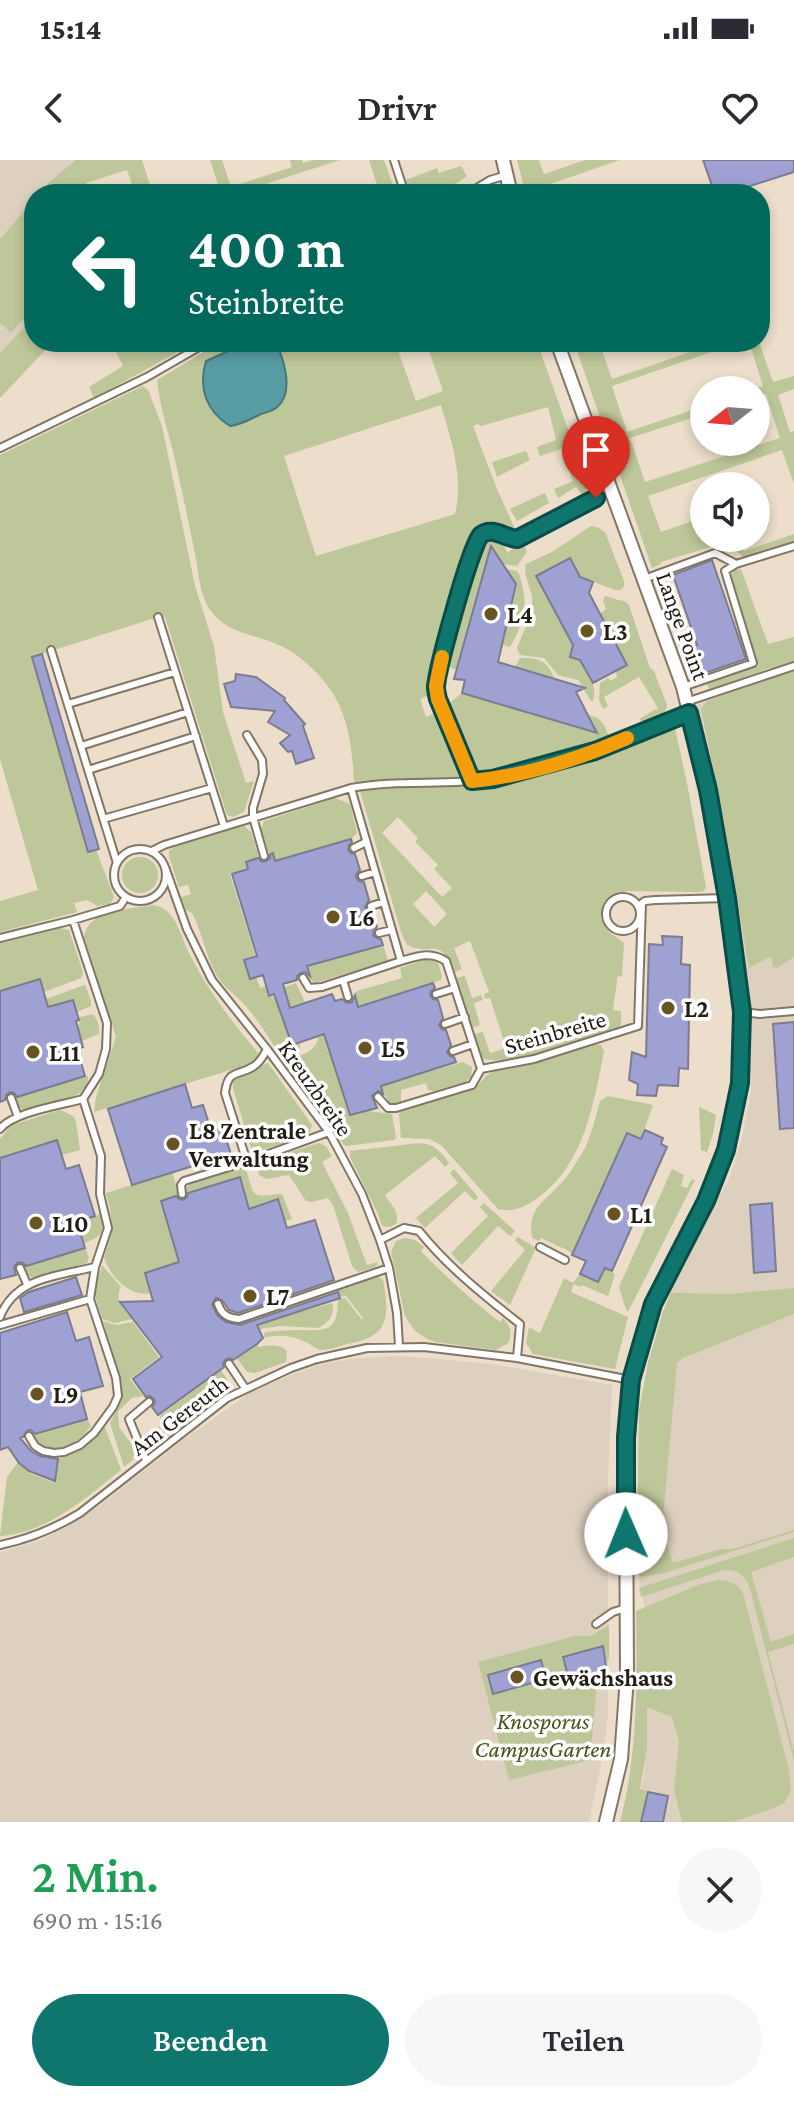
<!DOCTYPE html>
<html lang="de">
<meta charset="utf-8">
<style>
:root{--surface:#fff;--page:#f7f7f7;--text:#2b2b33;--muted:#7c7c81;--accent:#0f766e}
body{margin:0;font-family:"Crimson Pro",serif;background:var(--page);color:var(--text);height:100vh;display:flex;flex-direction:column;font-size:30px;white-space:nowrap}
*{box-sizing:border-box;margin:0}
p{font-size:26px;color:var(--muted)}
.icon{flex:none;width:44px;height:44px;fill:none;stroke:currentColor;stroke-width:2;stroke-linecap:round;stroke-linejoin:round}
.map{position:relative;height:1662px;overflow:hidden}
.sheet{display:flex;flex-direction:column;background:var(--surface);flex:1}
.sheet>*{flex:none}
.hud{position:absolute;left:24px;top:24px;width:746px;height:168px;border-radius:32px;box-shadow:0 4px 12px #0003;background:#00695c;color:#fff;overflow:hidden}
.needle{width:52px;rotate:253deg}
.controls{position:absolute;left:690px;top:216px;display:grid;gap:16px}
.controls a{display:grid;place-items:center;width:80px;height:80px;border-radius:50%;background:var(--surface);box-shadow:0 4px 12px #0003;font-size:40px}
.pin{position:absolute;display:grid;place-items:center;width:68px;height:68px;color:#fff;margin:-82px -34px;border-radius:50% 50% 50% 0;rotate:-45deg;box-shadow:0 0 8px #0007}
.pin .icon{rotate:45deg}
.me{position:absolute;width:88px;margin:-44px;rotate:359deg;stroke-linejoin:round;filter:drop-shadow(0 0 6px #0008)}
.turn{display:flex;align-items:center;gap:28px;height:168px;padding:0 32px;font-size:36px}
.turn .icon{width:104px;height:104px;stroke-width:2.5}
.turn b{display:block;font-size:56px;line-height:68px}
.round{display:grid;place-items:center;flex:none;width:84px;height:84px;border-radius:42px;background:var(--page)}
.head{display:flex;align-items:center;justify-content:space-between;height:136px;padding:0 32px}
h1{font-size:48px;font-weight:600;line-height:60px;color:#1e9e55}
.button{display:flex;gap:16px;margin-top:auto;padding:16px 32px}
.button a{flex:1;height:92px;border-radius:48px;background:var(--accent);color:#fff;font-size:32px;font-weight:600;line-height:92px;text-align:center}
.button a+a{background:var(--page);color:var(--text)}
.status{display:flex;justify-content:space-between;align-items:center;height:56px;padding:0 40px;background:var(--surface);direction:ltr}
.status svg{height:22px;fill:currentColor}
header{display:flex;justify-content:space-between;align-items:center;height:104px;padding:0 32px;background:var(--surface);font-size:36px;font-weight:600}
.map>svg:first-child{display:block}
</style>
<div class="status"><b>15:14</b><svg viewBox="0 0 49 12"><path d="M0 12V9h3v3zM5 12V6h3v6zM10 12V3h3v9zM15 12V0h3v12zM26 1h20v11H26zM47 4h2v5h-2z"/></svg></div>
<header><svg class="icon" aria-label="back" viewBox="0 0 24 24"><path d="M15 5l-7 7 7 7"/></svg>Drivr<svg class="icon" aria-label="heart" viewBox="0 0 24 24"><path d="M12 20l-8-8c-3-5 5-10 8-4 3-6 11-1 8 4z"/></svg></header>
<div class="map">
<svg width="794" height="1662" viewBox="0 0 794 1662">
<rect width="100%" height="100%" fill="#ecdeca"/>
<path fill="#ded0be" d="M0,0H83L60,34H34V182L0,219Z
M794,510V1662H631L643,1620L647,1590L646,1453L638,1412L637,1391L639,1251L648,1203L663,1152L689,1083L728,1022L741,982L751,932L748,825L713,620L695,546L750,524Z
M402,1196L492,1204L612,1225L608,1319V1554L604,1590L589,1662H0V1392L39,1381L68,1366L99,1346L182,1281L250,1233L291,1215L321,1204L356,1198Z"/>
<path fill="#bdc799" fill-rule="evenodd" d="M76,0H142L153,34H135L127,10L86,23L89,34H53L47,24Z
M210,0H222L231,27L292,7L290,0H302L303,3L313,0H340L235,34H212L220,31Z
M369,0H384L396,34H380Z
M517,0H539L544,14L585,0H620L547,25L550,34H526Z
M461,6L467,16L441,34H408L403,21L437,8L439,13Z
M26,49L34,56V147L11,173L0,163V79Z
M34,157V182H53L0,238V193Z
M111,182H196L94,238L89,227L123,206Z
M220,182H248L206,201L230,266L237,265L276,248V183L274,182H395L416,241L443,231L426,182H537L589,328L582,335L576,327L558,338L554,329L573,321L561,289L540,296L537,287L556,280L548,247L481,266L478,264L473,266L497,329L516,371L511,374L490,366L478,371L473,378L432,518V534L420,539L426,557L438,552L461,608V613L458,617L354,622C351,572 346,537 305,502C294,492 283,486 269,481C247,473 225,471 211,451C200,437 199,416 196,399C190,369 184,339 177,309C171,279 160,250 157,220ZM441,245C451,281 464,316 455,354L316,396L284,296Z
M574,182H599L612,219L719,182H741L612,226L627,272L704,246V254L630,278L645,322L780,278L766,234L756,237V230H751L763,226L749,182H759L773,222L794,216V229L778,235L790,272L794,271V324L782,290L648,336L661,372L704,357V378H739L744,391L794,374V382L743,397L733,388L717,385L661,402V404L652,408Z
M143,226L148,230L162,266L195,426L214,486L223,552L246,623L254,621L244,652L233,657L227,655L165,457H158L32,497L88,692L96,690L114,737L110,744L97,746L87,740L74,743L77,752L0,772V741L38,730L0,599V295Z
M526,291L530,300L497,317L492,302Z
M545,333L549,343L517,361L510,349Z
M591,366L597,367L605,372L624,421V426L621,430H615L584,418L581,419L570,398L536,416L575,488L571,490L570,497L576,498L579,497C587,511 598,525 593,541H591L578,520L558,515L544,498L520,495L517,488C523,472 534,454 532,437C530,425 523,416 526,404L552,392Z
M493,376L501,378L507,393L521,384L524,385L527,392L517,406L503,404L491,387L457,510L444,505L475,394L483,378Z
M506,409L517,411L519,414C529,443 525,461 510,487L503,485L516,424Z
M741,409L768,484L794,477V503L767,509L710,530L706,523L759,505L730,416L735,410Z
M605,436L626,442L629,445L650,508L654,511L667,545L664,555C656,560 648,567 639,559L658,548L639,517L604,537L608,546L603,549L599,540L600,523L608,518L611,521L617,517L616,511L627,505L600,454L606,449L603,440Z
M520,498C541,498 546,500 555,519L515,507Z
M794,510V797L777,808L773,806L771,796L749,808L725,665L701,549L707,541Z
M462,533L595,573L588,556C600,555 606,566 609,577L607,580C581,594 508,616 479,616L470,608L446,546Z
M674,564L687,623L706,727L704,731L696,732L627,731L611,736L602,749L601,759L609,772L624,783L622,816L617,817C617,829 614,838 613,850L621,851V867C583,879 521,907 483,899L474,874L483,872L490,893L506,888L490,838L485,839L484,834L489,832L470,781L454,788L462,809L455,812C439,774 432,797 407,785L401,772L360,631L374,628L476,626L561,606L601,594ZM398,657L418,678L415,682L438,705L434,709L452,728L442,737L382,673ZM426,731L447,754L434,767L413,744Z
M335,638L350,644L357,673L351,679L275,701L273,693L268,692L261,669L264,661Z
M244,666L251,672L259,698L246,702L248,708L230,714L255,795L243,799L255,813L260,828L266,826L269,836L278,839L282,828L296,823L305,842L281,849L280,852L292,884L300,882V891L281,896C269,879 258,859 244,844C232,831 224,829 215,812C205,793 202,772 192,753L186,750L181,737L191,734L188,725L179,727L169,696V691L175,687Z
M122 715a18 18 0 1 1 36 0a18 18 0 1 1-36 0Z
M153,745C176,748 180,775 189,793C209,833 230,859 258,893C256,900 254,902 247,905L94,952L96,937L116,877L84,777C89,748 129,750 153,745Z
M57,767L69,770L82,809L83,814L81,818L44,832L40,819L0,831V782Z
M383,785L388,801L315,823L306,817L310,816L307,806Z
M427,799L438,803L442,816L441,820L358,847L355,835L357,831L402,818L400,808Z
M465,816L472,838L481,835L483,840L474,843L480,865L472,868L456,818Z
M84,825L86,826L91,841V846L77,852L73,840L47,847L46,839Z
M92,854C98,858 100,868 99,874L82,881L77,866L80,864L78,858Z
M324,874L349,955L368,951L392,954L396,977L394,980L346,986L343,984L332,968L340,964V958L314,922L309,924L296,908L294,898C306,893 317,890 318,876Z
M593,884L601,885L604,892C593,945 585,1002 539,1037C527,1046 513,1053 498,1049L441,985L429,979L401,978L399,954L400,952L465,932L478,925L486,916L496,910L529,905Z
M463,902L472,907L471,917L465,922L433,931L428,930L426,923L401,930V942L394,944L389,943L381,926Z
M268,903L312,965L309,975L304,978L257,991L251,988L233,928V921L237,917Z
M88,916C91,940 44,945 26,951L17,946L14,937Z
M608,936L653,945L641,979L627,973L572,1095L569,1091L541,1078L539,1081L532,1078C527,1047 545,1042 563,1021C571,1012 578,1000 584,990C592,974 595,958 600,941Z
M699,947L716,955L713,974L707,992L701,990Z
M60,950L73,956L76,961L80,990L62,995L57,980L0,998V979L12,965Z
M319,983L326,986L332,996L322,1002L348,1053L367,1105L378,1102L376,1107L358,1112L352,1106L333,1045L328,1038L312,1042L306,1041L289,1015L267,1019L259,1015L258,1009L260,1002L264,1000Z
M419,983C434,984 441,991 449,1003L445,1007L435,996L385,1035C391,1045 400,1051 396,1064L390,1067L382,1066L378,1054L350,997V991Z
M239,1007L246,1009C255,1043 253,1035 282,1034L292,1059L285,1061L278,1040L250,1048L239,1017L186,1033V1028L192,1022Z
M454,1009L478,1037L475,1041L465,1031L425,1068L416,1058L458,1023L450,1013Z
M672,1009L684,1015L681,1026L687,1028L692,1019L695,1020L628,1152L626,1150L619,1127Z
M174,1012L173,1015L179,1035L161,1041L176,1072L171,1074L177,1094L191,1098L145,1113L151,1133C129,1137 111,1117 104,1098C113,1072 114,1060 106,1033Z
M484,1043L515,1071L510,1076L498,1066L462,1105L451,1093L488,1056L480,1047Z
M101,1054C105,1074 102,1076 83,1084L77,1062Z
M518,1077L536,1088L510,1145L491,1131L525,1090L515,1080Z
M405,1078L415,1080L424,1087L421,1091C446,1117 471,1140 500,1162L503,1158C510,1166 513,1173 508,1183L496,1190L435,1182L427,1179L414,1170L405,1156L391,1092L396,1081Z
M85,1088L89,1097L87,1103L42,1117C32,1119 26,1116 22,1107Z
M102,1105L121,1127C114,1140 124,1149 132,1159L115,1163L102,1159L94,1132Z
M605,1108L615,1114L608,1136L582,1125L580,1127L574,1124L571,1132L628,1157L615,1209L533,1194L526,1183L529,1167L540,1173L564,1118L573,1123L580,1114L598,1122Z
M378,1117L383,1120C390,1158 389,1177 347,1184C339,1186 330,1190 322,1190C316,1190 311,1184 306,1182C291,1175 278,1174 263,1178L265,1172C276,1171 287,1170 299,1170C326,1171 338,1172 338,1139L345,1138L362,1160L363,1158L346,1136L338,1137L335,1130Z
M794,1128V1154L683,1198L677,1203L662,1369L673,1403L721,1389H733L794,1370V1372L661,1414L640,1417L637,1391L639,1251L648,1203L663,1152L671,1133L730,1134Z
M332,1143C336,1154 328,1164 318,1168L280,1166L220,1175Z
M103,1161L117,1165L133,1162L159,1197L130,1219L143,1236L132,1238L118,1251L119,1267L135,1289L133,1300L124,1307L110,1263L120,1244L122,1228Z
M257,1184L258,1187C269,1185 279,1183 287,1191L286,1202L255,1213L247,1212L236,1197Z
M221,1210L227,1219V1228L157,1282L152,1285L147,1282L148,1277C155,1271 164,1267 160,1256Z
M87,1259L91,1266C77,1286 47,1302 32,1275Z
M105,1267L121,1310C86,1338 47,1373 0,1376L7,1317L18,1302L29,1313L55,1323L58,1299C80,1292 88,1280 105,1267Z
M794,1378V1397L751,1412L771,1482L794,1474V1484L768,1492L794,1592V1601L750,1429C746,1416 738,1409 724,1410L641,1437L639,1428Z
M719,1420C730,1421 737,1423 743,1433L789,1610L791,1632L784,1643L769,1650L732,1662H682L674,1630L679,1581L672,1557L647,1547V1590L640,1629L648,1632L641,1662H620C638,1594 637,1522 636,1451L700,1424Z
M609,1465V1499L606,1500L603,1487L599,1502L590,1600L509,1620L478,1502L575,1476H591ZM540,1500L545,1520L493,1533L488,1515Z"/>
<path fill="#589da4" stroke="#487779" stroke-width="2" d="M248,182L276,183C284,200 295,234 276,248C272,251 264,253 259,255C249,260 240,265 230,266C206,251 198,228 206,201Z"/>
<path fill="#9fa1d2" stroke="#7b7c90" stroke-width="2" d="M703,0H794V12L725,34H715Z
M491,386L516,424L498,502L585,528L576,532L597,573L462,533L465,520L454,519Z
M570,398L580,417L593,422L589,433L627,505L593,523L580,500L570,497L573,485L536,416Z
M712,400L746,499L702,514L693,486L697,485L673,415Z
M42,494L99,689L88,692L32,497Z
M236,514L256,517L285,538L284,540L305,564L303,566L314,598L296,604L292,591L288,592L280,583L290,575L268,562L275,551L231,547L224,524L235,521Z
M351,679L352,682L349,685L348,690L351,693L355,694L360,710L357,713L356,717L359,721L364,722L369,740L365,747L368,751L373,752L377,767L374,771L373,775L377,778L381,779L383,785L307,806L310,816L305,812L301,813L297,816V820L283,824L290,848L332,834L335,841L342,839L347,843L352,842L355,835L358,847L433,823L435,828L431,831L430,835L433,839L438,840L443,858L439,865L442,869L446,870L451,885L447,892L450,896L454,897L456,902L381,926L383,934L378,931L372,936L377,948L350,955L324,874L292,885L274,834L269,836L263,815L250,819L244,800L257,796L232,714L248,709L246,702L258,698L262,702L266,701L270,698V694L273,693L275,701Z
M662,776L682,777L681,804L690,805L688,909L679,908L678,926L658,925L656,936L637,935L638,924L629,920L632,892L646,897L649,784L663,785Z
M40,819L48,847L73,840L79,860L76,861L83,887L77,889L85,916L17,937L14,933L10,932L6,935L5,940L0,942V831Z
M794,862V968L780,969L773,864Z
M185,924L192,948L203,945L211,970L222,967L231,994L132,1025L108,949Z
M645,970L663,978L661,984L667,987L612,1111L605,1108L598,1122L580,1114L586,1101L572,1095L627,973L641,979Z
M57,980L66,1009L79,1005L95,1056L77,1062L85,1088L26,1106L23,1103L18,1102L14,1107L16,1115L0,1119V998Z
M240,1017L249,1049L278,1039L287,1068L315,1060L334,1120L238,1153L229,1150L222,1140L216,1138L212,1144L217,1155L226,1162L240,1165L338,1132L340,1138L257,1165L263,1178L257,1184L233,1200L229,1198L225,1200L223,1204L224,1207L158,1255L152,1247L155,1243L154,1239L150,1236L146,1237L133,1219L162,1197L120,1142L153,1141L145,1113L179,1102L161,1041L176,1036L179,1039L183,1040L187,1037L188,1033Z
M772,1043L776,1111L754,1113L750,1045Z
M76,1117L82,1135L24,1152L20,1138L29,1132Z
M67,1152L76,1181L89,1177L103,1226L80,1232L87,1259L35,1274L31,1270L27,1271L23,1277L20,1278L31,1291L40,1296L58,1299L55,1321L29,1311L19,1303L8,1287L0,1290V1173Z
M603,1486L607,1513L570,1523L563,1497Z
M541,1500L546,1519L493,1534L488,1515Z
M648,1632L668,1636L663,1662H641Z"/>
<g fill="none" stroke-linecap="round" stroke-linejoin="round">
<g stroke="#837664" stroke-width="10">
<path id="service" d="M394,0L405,34
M467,34L490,20L507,15
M0,288L147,217L208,182
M644,419L715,393L736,404
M158,457L224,666
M51,490L117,703
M683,527L753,503L725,411L736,404L794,386
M686,542L794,506
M68,544L175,512
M247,575L262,600L263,614L253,648V657L264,696
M81,586L188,552
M88,610L196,576
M472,621L438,539C437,535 436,531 436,527C437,509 471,384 481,375C492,366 505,378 517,379L596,338
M351,628L401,801C418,796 430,791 446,801L481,909L534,899L638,866L642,743L645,741L655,740L727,738
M103,659L212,628
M354,688L366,682
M114 715a26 26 0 1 1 52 0a26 26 0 1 1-52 0Z
M152,691L164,685L351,628C397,619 445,626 491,619C529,613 580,598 615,583C640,573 664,562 689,553
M165,707L187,769L212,820L267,889L329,972L362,1034L380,1080L389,1108L397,1153L399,1186
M362,716L375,712
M606 754a17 17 0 1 1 34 0a17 17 0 1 1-34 0Z
M371,746L384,742
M73,760L107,863L106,889L99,914L83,939L101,996L100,1034L108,1068L95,1107
M379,773L392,770
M0,778L73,760L120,746L126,737
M303,818L309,828L322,827L401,801
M343,820L348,837
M436,834L455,828
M742,852L760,854L794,851
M445,864L465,857
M453,891L473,884
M378,937L388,948H396L472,925L481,909
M11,938L18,957
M0,969C13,952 62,945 83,939
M247,1002L225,933C228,908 238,917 254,906C259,903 264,895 267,889
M182,1034L181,1025L184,1021L252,1000L329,972
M380,1080L404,1068L419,1071C448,1107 483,1135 520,1164L517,1198
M540,1087L565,1100
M20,1108L27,1124
M218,1144C222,1155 228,1158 239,1159L389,1108
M0,1157C15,1117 58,1116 95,1107L90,1139L116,1218L118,1236L113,1247L94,1273L80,1285L64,1292L54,1293L43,1291L35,1286L29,1276
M0,1165L90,1139
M229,1204L245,1228
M146,1300L129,1259L149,1242
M0,1385C29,1379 54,1369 80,1353L227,1238L291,1208L317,1199L367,1188L424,1187L517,1198L631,1220
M596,1464L613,1452L626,1448"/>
</g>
<g stroke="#837664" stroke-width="16">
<path id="minor" d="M503,0L511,34
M557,182L683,527L708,630L727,738L742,852L740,923L726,990L706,1041L653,1144L631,1220L626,1318L627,1517L621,1599L606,1662"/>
</g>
<use href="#service" stroke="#fff" stroke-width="6"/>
<use href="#minor" stroke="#fff" stroke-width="12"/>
</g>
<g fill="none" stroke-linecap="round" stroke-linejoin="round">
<g stroke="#0a4d48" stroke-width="20">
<path id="route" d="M596,338L517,379C505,378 492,366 481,375C471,384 437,509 436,527C436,531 437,535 438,539L472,621L493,619L595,591L689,553L708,630L727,738L742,852L740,923L726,990L706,1041L653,1144L631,1220L626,1277V1374"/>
</g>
<use href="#route" stroke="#0f766e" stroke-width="14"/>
<path stroke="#f59e0b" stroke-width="14" d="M442,497L436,526L438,539L472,621C524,616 579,599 627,578"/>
</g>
<g fill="#675422" stroke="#fff" stroke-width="3">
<circle cx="491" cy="454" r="8"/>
<circle cx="587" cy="471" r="8"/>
<circle cx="333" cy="757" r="8"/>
<circle cx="668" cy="848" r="8"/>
<circle cx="365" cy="888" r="8"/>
<circle cx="33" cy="892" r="8"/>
<circle cx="173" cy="984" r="8"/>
<circle cx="614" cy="1054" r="8"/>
<circle cx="36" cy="1063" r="8"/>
<circle cx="250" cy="1136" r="8"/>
<circle cx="37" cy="1234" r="8"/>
<circle cx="517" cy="1517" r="8"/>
</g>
<g text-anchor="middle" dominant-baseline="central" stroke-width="7" stroke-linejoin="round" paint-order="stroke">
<g font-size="24" font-weight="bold" fill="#231d16" stroke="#fff" text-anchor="start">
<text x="507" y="454">L4</text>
<text x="603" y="471">L3</text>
<text x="349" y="757">L6</text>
<text x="684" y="848">L2</text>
<text x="381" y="888">L5</text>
<text x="49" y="892">L11</text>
<text x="189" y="970">L8 Zentrale<tspan x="189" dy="28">Verwaltung</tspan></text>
<text x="630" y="1054">L1</text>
<text x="52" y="1063">L10</text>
<text x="266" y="1136">L7</text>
<text x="53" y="1234">L9</text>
<text x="533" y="1517">Gewächshaus</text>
</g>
<g font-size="24" fill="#231d16" stroke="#fff">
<text transform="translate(683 466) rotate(70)">Lange Point</text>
<text transform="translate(555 872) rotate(-16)">Steinbreite</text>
<text transform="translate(316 928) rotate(55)">Kreuzbreite</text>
<text transform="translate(179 1255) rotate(-37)">Am Gereuth</text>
</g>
<g font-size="24" font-style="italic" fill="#4a5319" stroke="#fff">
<text x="543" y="1560">Knosporus<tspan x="543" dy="28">CampusGarten</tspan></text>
</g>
</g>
</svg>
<div class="controls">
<a><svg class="needle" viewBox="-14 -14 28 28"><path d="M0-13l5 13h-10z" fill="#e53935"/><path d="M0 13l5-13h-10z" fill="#7c7c81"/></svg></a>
<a><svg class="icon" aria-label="sound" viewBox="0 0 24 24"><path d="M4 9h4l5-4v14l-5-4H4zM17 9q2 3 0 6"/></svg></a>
</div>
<div class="pin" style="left:596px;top:338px;background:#d93025"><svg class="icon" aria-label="arrive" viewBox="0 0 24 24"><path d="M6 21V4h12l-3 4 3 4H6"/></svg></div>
<svg class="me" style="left:626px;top:1374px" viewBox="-20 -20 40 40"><circle r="19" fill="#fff"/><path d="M0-13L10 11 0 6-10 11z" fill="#0f766e"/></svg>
<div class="hud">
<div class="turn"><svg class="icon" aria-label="left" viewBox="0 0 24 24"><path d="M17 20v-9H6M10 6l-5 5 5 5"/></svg><div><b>400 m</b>Steinbreite</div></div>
</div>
</div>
<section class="sheet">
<div class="head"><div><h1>2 Min.</h1><p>690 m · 15:16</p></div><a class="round"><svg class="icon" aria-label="close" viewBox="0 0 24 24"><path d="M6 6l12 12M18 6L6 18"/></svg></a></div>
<div class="button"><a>Beenden</a><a>Teilen</a></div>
</section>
